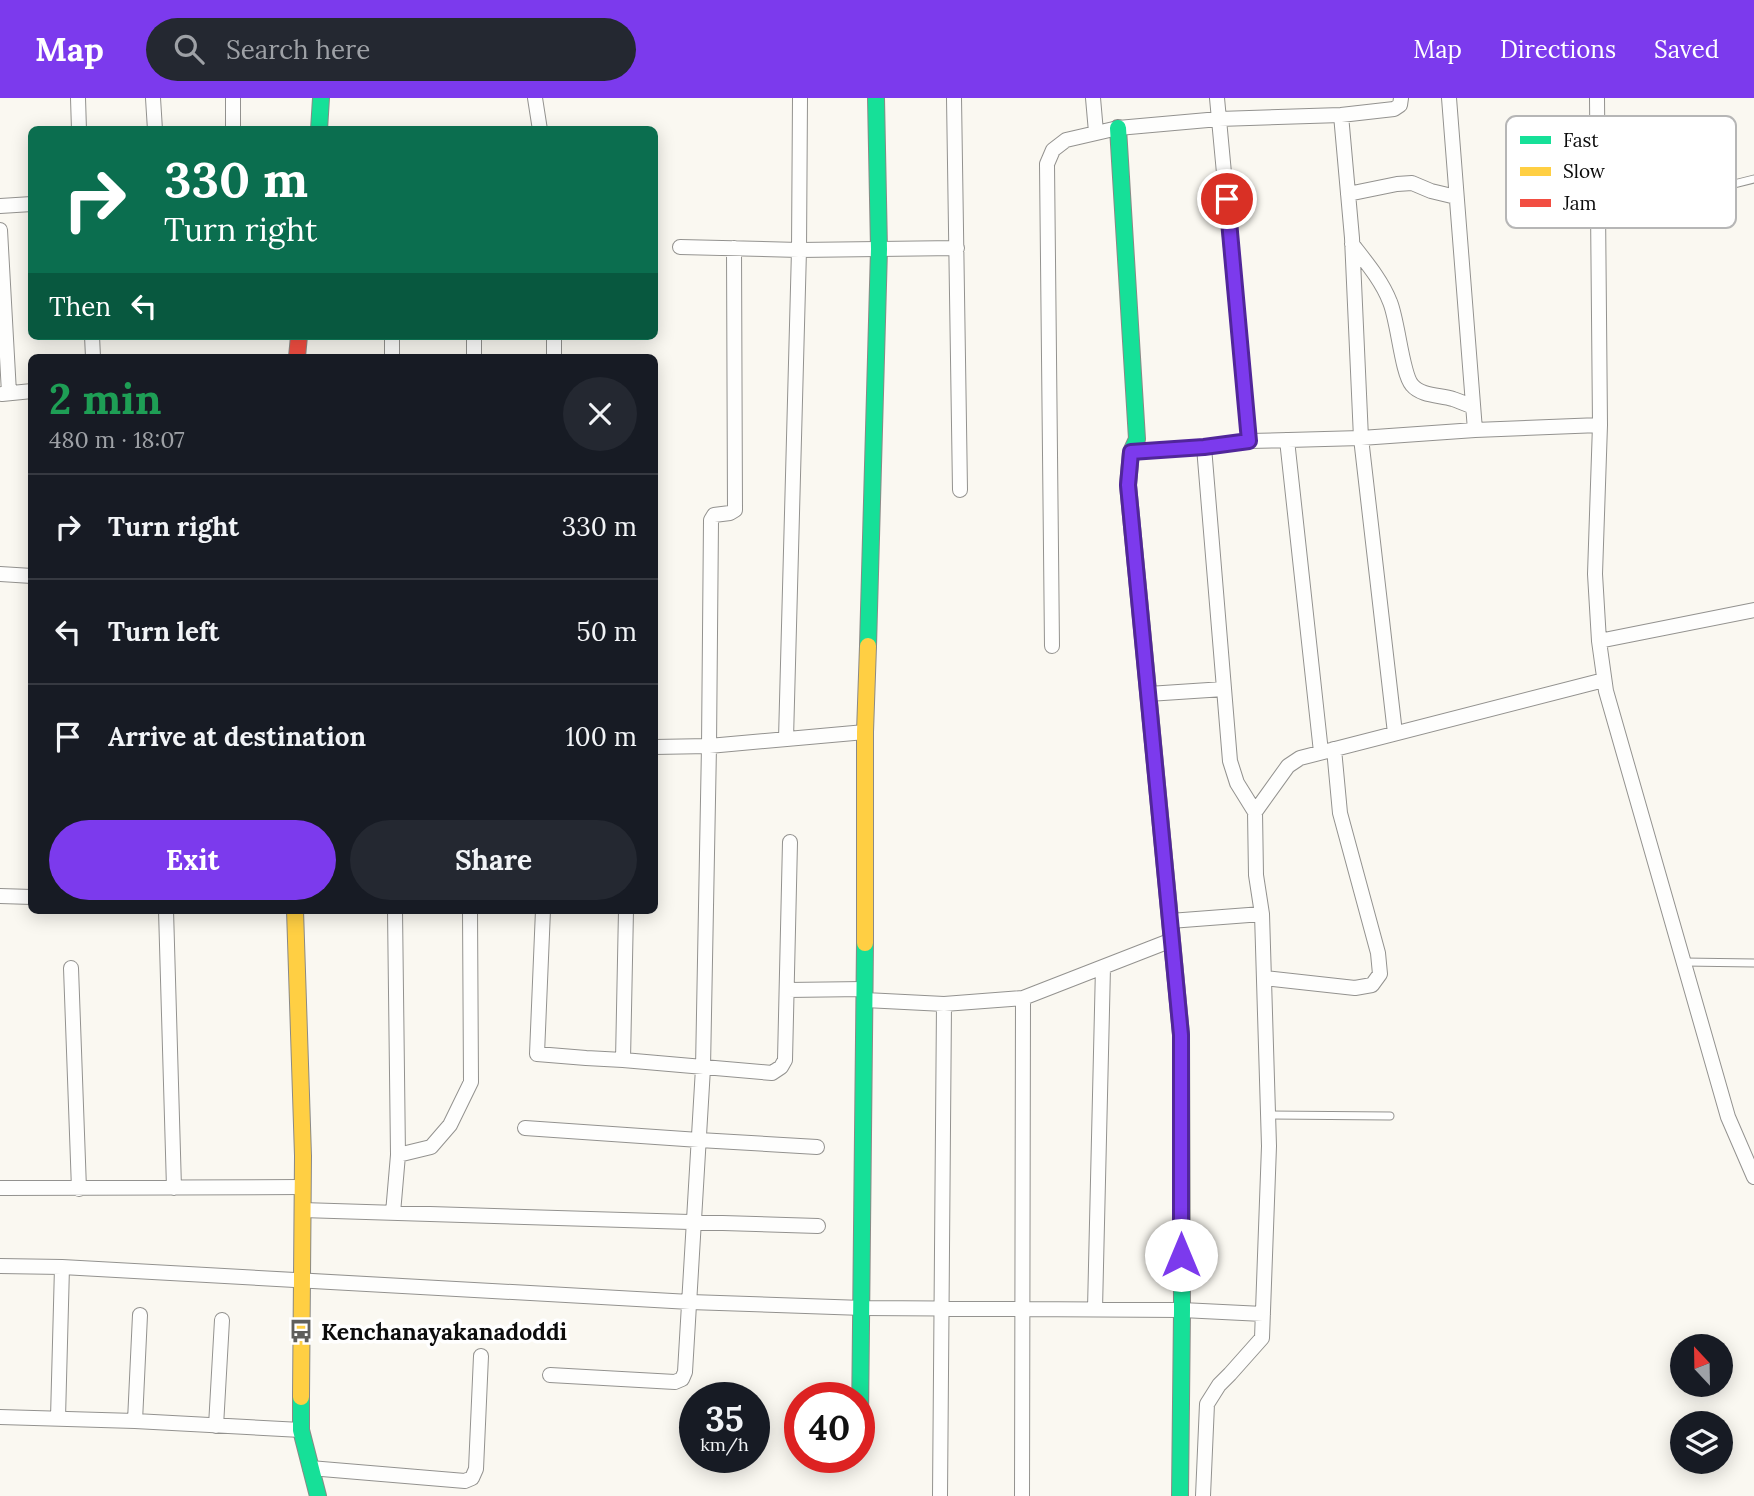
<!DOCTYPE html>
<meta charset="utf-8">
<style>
:root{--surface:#171b24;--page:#242831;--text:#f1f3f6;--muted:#9ea1a6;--line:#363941;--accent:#7c3aed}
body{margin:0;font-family:Lora,serif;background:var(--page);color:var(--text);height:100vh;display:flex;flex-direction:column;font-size:26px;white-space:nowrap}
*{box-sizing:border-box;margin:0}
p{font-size:23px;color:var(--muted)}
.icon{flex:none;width:38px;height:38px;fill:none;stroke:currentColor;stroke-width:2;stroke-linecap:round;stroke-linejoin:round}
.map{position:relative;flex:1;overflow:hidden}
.details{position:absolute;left:28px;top:256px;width:630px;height:560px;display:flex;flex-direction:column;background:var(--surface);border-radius:10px;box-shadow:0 4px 18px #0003}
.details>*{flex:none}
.hud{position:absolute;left:28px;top:28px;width:630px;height:214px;border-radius:10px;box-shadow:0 4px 18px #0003;background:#0b6e4f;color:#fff;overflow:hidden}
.needle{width:46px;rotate:338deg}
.tools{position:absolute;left:1670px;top:1236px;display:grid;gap:14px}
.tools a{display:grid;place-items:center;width:63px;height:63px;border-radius:50%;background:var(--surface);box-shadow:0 4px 18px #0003;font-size:35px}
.speed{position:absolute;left:679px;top:1284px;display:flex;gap:14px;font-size:35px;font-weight:700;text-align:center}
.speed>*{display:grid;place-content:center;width:91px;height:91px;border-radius:50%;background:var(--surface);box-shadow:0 4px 18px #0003;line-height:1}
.speed small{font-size:18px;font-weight:400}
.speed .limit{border:10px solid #d22;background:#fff;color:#111}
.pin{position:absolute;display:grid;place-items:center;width:60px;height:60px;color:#fff;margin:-30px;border:4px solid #fff;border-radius:50%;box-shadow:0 2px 7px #0007}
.me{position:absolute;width:77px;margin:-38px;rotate:0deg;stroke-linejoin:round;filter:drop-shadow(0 0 5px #0008)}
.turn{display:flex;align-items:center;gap:24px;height:147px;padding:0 21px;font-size:32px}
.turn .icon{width:91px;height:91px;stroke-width:2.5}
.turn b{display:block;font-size:49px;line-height:60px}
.then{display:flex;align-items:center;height:66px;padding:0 21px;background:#0003;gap:14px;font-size:26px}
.round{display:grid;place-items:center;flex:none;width:74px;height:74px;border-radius:37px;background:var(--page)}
.headline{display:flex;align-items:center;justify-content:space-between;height:119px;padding:0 21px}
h1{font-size:42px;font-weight:700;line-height:52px;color:#1e9e55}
.cta{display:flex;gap:14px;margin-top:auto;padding:14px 21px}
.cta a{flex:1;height:80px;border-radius:42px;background:var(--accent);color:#fff;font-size:28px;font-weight:700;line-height:80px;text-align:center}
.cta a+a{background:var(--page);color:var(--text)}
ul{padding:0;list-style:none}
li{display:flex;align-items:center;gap:21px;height:105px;padding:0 21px;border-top:2px solid var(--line)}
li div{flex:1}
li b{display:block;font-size:26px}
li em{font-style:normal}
header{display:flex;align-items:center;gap:42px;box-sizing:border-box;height:98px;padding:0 35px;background:var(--accent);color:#fff}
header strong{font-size:33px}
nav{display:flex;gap:38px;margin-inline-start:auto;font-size:24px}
.search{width:490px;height:63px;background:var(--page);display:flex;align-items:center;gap:18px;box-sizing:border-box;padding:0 24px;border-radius:38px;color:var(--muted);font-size:26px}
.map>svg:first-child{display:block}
</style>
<header>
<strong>Map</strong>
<div class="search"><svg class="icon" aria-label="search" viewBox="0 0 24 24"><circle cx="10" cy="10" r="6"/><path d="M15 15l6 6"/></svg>Search here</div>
<nav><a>Map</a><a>Directions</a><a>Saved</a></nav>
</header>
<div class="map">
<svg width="1754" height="1398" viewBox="0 0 1754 1398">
<rect width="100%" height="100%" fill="#faf8f1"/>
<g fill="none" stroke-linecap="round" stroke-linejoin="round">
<g stroke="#93928f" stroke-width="9">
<path id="lane" d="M1662,63L1669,82L1685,89H1722L1754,81
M1684,864L1754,865
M1268,1017L1390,1018"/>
</g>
<g stroke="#93928f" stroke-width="16">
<path id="street" d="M78,0L79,32
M153,0L155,32
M233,0V32
M535,0L540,32
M954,0L960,392
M1093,0L1096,34
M1217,0L1249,343
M1449,0L1475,332
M1341,17L1352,140L1361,340L1395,635
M1348,96L1397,86L1412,85L1431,93L1456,99
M0,108L32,106
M0,132L9,295
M1352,146C1366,164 1382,183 1390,204C1398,223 1402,276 1412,287C1421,298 1440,297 1453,301C1459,303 1466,306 1473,309
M680,149L799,152L957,150
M92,238L93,259
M474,238V259
M392,259V238
M554,259V238
M2,296L32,293
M1600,327L1595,476L1599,543L1606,593L1728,1019L1754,1079
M1287,342L1321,654
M1204,349L1230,663L1237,685L1255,714
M1131,354L1204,349L1249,343L1361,340L1475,332L1600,327L1597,0
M0,476L32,478
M1599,543L1754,512
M1052,548L1047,66L1053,52L1066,42L1118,30L1219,21L1341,17L1394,11L1400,7L1401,0
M1148,596L1224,591
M786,641L799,152L800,0
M654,649L709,648L865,634
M0,798L32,799
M166,812L174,1090
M543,812L537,956L586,960L623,962
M626,812L623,962L772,975L781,969L785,962L790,744
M1170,823L1262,816L1256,777L1255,714L1288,668L1300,660L1604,582
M71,870L79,1091
M1264,880L1355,890L1372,887L1380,876L1378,855L1340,715L1334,651
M787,892L864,891
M865,902L944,906L1023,900L1172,842
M525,1030L699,1042L817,1049
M398,1057L431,1049L450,1027L471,984L470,812
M0,1090L302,1089
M302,1112L818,1128
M393,1115L398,1057L395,812
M0,1168L62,1169L690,1204L863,1210L1182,1212L1263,1216
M1095,1211L1103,869
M550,1277L675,1284L682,1281L685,1274L703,970L709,648L711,422L714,417L730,415L735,412L734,150
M0,1319L135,1323L301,1332
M58,1320L62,1169
M135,1323L140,1217
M216,1328L222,1222
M310,1370L465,1383L472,1380L476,1371L481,1258
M940,1398L944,906
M1022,1398L1023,900
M1203,1398L1207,1306L1219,1287L1230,1276L1262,1240L1269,1048L1262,816"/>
</g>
<g stroke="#8a8986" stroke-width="18">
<path id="fast" d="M1118,30L1137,341L1131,354L1128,387L1142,531
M319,32L321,0
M868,548L879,151L876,0
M301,1299V1332L318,1398
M860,1323L865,845
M1180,1398L1182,1212L1181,936"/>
</g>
<g stroke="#8a8986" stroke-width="18">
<path id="slow" d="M1142,531L1181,936
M295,812L303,1058L301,1299
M865,845V634L868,548"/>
</g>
<g stroke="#8a8986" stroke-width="18">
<path id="jam" d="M297,259L299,238"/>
</g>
<use href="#lane" stroke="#fefefd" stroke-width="7"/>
<use href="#street" stroke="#fefefd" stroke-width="14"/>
<use href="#fast" stroke="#16e098" stroke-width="16"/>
<use href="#slow" stroke="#ffcf43" stroke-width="16"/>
<use href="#jam" stroke="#f24e42" stroke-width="16"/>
</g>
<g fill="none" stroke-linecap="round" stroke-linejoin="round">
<g stroke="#51269a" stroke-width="18">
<path id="route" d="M1181,1157V937L1128,387L1131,354L1204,349L1249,343L1227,101"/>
</g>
<use href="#route" stroke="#7c3aed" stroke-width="12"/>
</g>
<defs>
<g id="bus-bare" transform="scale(1.89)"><path d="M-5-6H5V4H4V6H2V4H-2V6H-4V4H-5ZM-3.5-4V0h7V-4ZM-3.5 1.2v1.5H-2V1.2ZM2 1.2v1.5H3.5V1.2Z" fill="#5f5f5c" stroke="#fff" stroke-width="2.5" paint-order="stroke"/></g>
</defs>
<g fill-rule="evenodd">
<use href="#bus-bare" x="301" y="1233"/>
</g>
<g text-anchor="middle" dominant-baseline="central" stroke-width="7" stroke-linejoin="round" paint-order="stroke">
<g font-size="23" font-weight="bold" fill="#0c0c0c" stroke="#fff" text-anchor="start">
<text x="321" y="1233">Kenchanayakanadoddi</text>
</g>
</g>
<rect x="1506" y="18" width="230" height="112" rx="10" fill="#fff" stroke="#b6b6b6" stroke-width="2"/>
<rect x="1520" y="38" width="31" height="8" fill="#16e098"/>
<rect x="1520" y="69" width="31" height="9" fill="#ffcf43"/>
<rect x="1520" y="101" width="31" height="8" fill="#f24e42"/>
<g font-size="19" fill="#0c0c0c">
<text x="1563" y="49">Fast</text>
<text x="1563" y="80">Slow</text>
<text x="1563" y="112">Jam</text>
</g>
</svg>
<div class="tools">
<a><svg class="needle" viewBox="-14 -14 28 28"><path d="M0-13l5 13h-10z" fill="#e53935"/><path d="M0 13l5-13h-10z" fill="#9ea1a6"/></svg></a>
<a><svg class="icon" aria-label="layers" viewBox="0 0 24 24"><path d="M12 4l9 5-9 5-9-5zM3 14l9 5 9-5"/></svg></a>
</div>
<div class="speed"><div>35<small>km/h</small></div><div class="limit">40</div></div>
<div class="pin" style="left:1227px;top:101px;background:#d93025"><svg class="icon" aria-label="arrive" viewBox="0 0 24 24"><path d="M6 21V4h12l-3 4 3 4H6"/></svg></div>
<svg class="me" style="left:1181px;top:1157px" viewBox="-20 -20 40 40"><circle r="19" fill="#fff"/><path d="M0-13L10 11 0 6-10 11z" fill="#7c3aed"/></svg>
<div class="hud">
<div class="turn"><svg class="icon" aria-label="right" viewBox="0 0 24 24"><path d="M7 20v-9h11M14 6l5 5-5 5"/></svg><div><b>330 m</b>Turn right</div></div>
<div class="then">Then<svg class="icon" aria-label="left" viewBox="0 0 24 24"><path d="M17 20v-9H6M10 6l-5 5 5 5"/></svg></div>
</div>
<section class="details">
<div class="headline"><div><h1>2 min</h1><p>480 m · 18:07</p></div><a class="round"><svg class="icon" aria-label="close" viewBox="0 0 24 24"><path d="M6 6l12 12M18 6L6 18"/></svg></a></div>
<ul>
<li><svg class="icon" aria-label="right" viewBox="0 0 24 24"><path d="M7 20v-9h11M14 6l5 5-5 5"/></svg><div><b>Turn right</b></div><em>330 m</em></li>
<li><svg class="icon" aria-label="left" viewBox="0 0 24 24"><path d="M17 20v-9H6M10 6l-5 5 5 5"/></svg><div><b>Turn left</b></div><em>50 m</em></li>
<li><svg class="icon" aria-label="arrive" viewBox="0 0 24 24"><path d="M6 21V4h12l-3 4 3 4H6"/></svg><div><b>Arrive at destination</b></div><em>100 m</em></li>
</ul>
<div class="cta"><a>Exit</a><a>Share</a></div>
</section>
</div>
